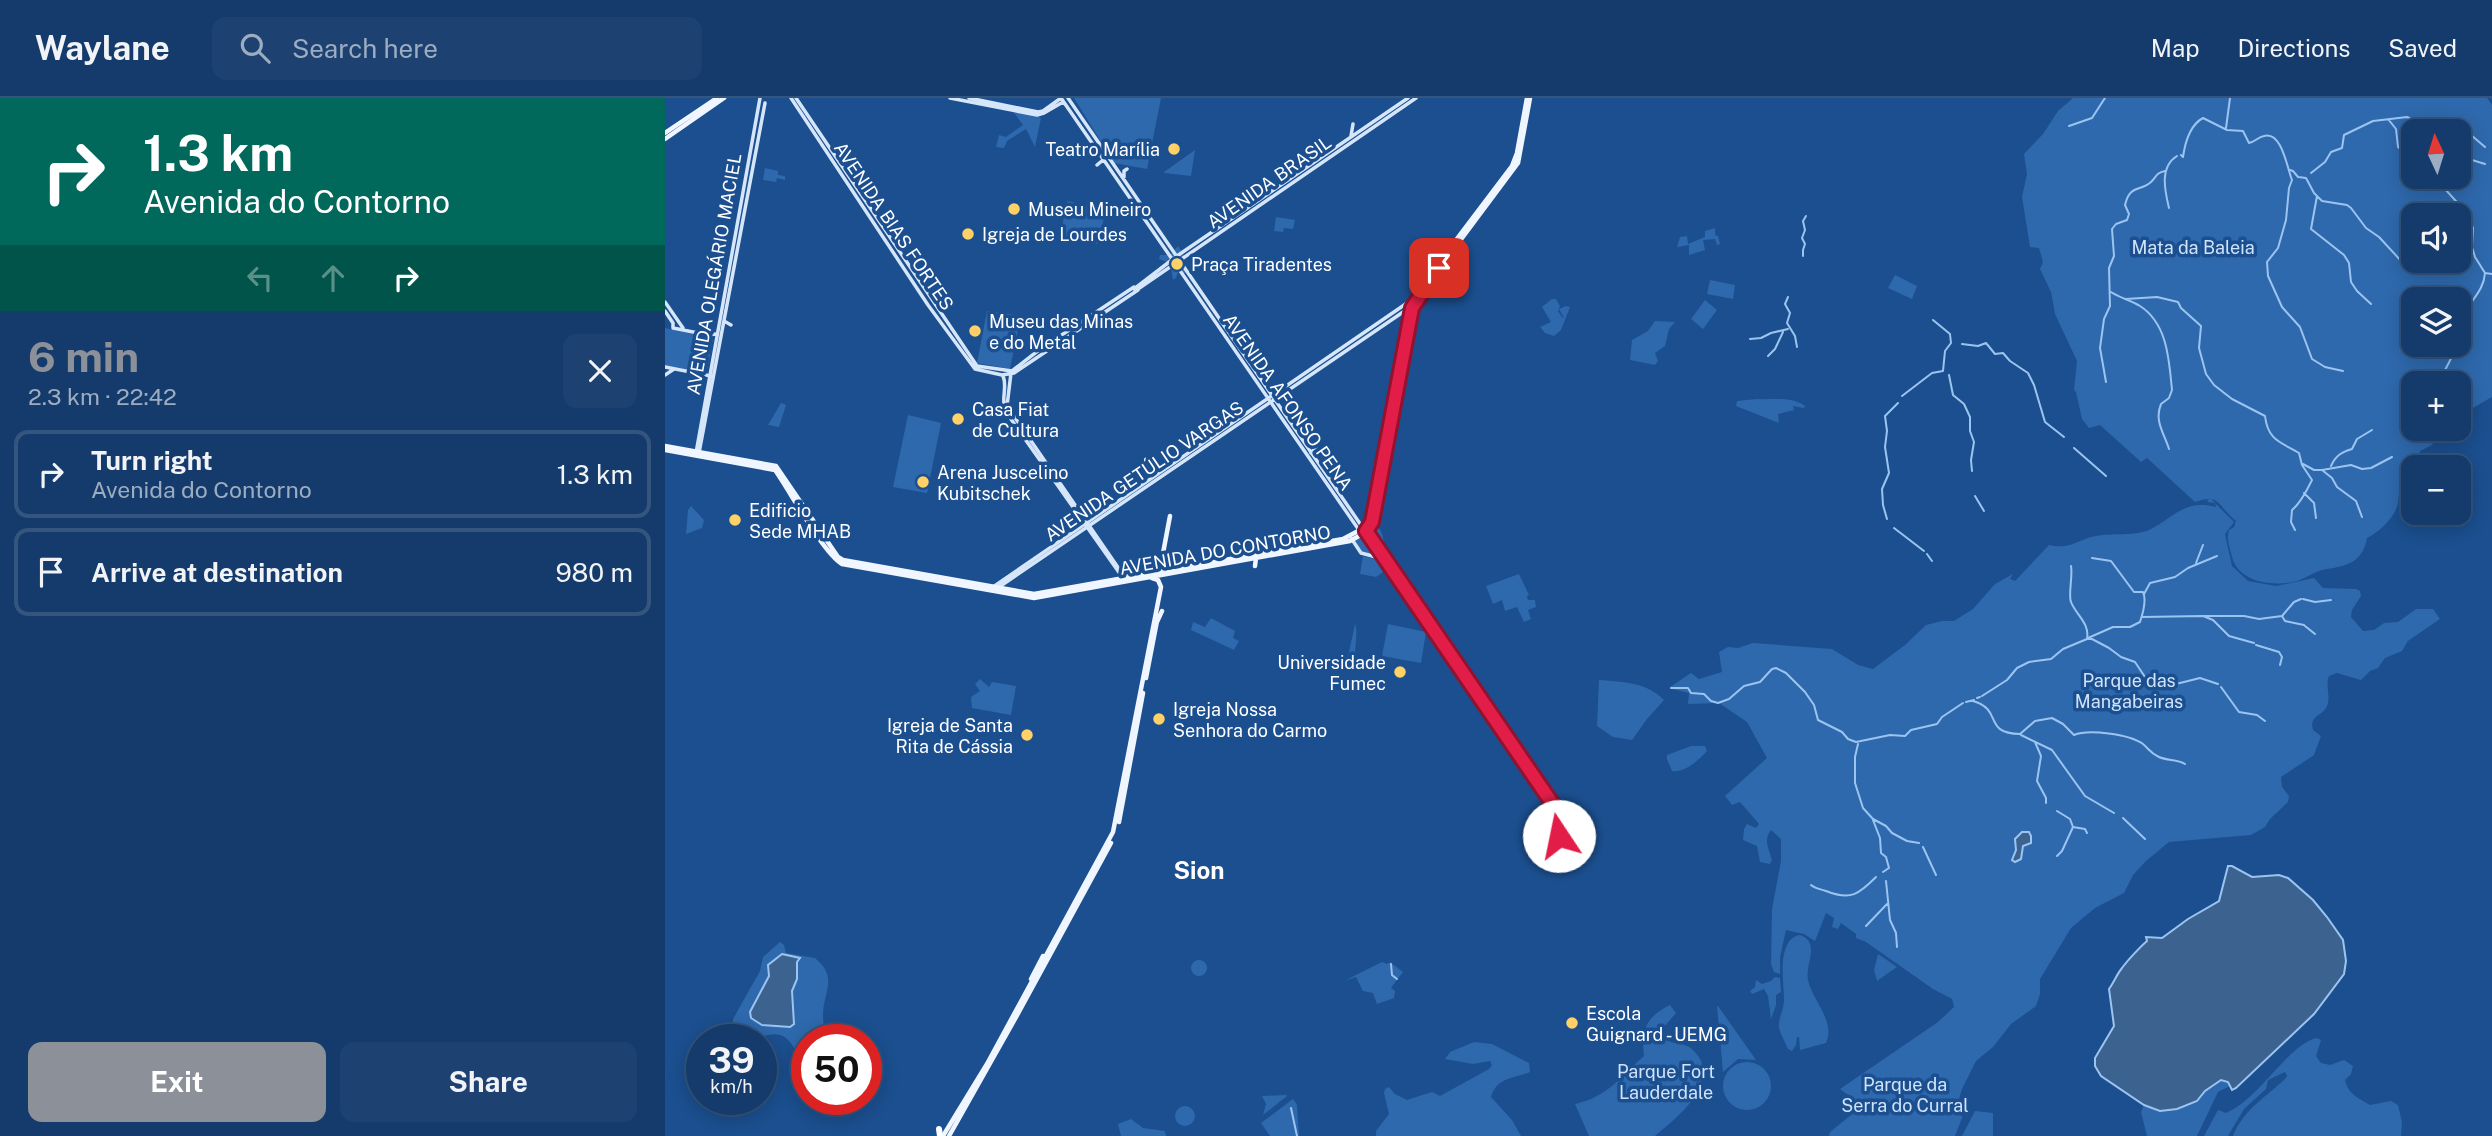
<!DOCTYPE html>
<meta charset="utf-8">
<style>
:root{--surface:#143b6b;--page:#1d4271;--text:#f1f3f6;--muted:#9dadc1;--line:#33557e;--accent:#8c9099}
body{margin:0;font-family:"Public Sans",sans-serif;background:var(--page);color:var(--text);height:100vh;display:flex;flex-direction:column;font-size:26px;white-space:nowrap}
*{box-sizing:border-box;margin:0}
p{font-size:23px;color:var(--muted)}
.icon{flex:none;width:38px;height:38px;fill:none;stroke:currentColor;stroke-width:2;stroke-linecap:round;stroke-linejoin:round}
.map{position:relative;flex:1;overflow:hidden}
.side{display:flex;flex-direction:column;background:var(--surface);width:665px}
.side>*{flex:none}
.top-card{background:#00695c;color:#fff;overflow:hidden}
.needle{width:46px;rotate:356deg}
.tools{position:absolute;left:1736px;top:21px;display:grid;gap:14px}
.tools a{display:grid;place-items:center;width:70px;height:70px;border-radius:14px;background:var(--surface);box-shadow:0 4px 18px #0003,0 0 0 2px var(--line);font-size:35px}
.speed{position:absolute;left:21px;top:926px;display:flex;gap:14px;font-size:35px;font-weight:700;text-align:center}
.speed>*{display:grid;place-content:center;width:91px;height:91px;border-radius:50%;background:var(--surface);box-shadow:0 4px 18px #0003,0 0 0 2px var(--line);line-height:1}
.speed small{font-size:18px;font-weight:400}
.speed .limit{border:10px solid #d22;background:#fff;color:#111}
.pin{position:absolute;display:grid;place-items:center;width:60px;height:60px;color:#fff;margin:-30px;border-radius:14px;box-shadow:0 4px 10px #0006}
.me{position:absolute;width:77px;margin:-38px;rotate:349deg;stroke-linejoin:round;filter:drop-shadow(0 0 5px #0008)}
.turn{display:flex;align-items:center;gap:24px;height:147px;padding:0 28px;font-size:32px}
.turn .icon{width:91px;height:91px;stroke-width:2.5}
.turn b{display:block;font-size:49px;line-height:60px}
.lanes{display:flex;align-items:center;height:66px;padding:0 28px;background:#0003;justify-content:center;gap:35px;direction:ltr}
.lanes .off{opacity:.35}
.round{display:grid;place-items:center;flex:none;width:74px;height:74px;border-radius:14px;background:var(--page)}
.headline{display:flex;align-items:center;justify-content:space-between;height:119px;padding:0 28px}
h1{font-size:42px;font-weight:700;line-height:52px;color:var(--accent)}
.button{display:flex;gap:14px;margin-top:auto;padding:14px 28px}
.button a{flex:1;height:80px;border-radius:14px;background:var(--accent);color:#fff;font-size:28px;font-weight:700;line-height:80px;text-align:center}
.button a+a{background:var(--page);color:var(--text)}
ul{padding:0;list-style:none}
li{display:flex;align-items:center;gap:21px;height:88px;margin:0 14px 10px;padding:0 14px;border:4px solid var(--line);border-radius:14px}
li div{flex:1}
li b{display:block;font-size:26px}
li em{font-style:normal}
header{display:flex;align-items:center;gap:42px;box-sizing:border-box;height:98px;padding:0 35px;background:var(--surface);border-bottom:2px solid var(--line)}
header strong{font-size:33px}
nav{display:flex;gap:38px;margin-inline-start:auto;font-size:24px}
.search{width:490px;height:63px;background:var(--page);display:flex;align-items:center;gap:18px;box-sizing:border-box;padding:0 24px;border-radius:14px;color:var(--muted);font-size:26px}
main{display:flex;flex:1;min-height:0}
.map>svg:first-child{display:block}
</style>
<header>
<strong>Waylane</strong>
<div class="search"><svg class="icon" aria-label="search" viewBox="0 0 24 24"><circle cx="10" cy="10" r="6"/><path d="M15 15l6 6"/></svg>Search here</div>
<nav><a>Map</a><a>Directions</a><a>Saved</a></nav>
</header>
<main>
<section class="side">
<div class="top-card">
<div class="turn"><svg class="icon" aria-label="right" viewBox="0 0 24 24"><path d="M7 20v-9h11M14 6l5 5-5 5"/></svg><div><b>1.3 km</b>Avenida do Contorno</div></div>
<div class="lanes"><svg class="icon off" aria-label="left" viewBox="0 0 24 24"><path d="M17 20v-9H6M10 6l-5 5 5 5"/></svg><svg class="icon off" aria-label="ahead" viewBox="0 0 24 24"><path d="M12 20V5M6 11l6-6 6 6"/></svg><svg class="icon" aria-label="right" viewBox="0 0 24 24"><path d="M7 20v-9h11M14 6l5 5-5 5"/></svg></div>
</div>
<div class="headline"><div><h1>6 min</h1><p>2.3 km · 22:42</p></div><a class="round"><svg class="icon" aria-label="close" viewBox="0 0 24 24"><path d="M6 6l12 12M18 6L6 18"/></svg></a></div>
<ul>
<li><svg class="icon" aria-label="right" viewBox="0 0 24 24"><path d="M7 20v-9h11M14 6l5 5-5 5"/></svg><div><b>Turn right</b><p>Avenida do Contorno</p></div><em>1.3 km</em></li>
<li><svg class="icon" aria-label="arrive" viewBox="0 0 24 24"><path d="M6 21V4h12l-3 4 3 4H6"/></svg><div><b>Arrive at destination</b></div><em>980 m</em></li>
</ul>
<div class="button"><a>Exit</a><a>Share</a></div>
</section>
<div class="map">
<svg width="1827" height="1038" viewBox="0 0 1827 1038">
<rect width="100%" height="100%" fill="#1b4f8f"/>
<path fill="#2e69ad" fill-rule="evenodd" d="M409,0H496L482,71L449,65Z
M1408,0H1822L1827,7V299L1806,311L1794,323V285H1748V331H1785L1765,348L1755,353L1753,369H1748C1748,380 1739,383 1735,393C1733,398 1734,404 1732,409C1727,422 1714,434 1702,440C1697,467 1679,468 1657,472C1649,474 1641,480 1632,483C1609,489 1574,485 1567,459C1565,450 1561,441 1564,432L1569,429L1571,423C1552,408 1556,395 1530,404L1482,360L1476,364L1435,327L1424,330L1417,321L1411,294L1409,292L1412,263L1390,216L1386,194L1375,171L1378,164L1374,150L1365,149L1357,99L1362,76L1359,56L1378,36L1393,13ZM1748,33H1794V79H1748ZM1748,117H1794V163H1748ZM1794,201V247H1748V201Z
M347,12L372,17L376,20L370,49L361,31L342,43L339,50L331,49L334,37L341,39L358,27Z
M530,52L526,78L499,75V74Z
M100,70L113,73V77L120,78V82L112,80L111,84L98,82Z
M402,103L441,111L433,146L395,139Z
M611,119L630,122L628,131L619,130L618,134L609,133Z
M1050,130V137L1053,138L1055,146L1052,147L1050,141L1038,142L1040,152L1024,157V147L1012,149L1015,139L1022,138L1023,146L1040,139V133Z
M513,148L520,159L515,162L523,173L518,176L514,172L511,180L508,182L505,165L494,161L495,157H505Z
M1230,177L1252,188L1247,201L1223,190Z
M1045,182L1070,187L1068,201L1042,196Z
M887,201H891L895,208L893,213L897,219L899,220L894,211L901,208L905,209L896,232L889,238L880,235L875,229L886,224L877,209Z
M1040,202L1052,212L1038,231L1026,221Z
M322,213L352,217L355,221L345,271L312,265Z
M990,223L1010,224L1004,231L1000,248L990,255L993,263L990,267L965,262L967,242L983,233Z
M0,230L48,241L42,273L39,275L0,268Z
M1092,301C1108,302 1127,298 1140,308L1139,310L1128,308L1129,312L1113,316L1114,325L1071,308L1072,303Z
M116,305L121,307L114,329L103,327Z
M243,317L276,325L262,395L228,389Z
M1546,401L1569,424L1560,436L1567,468L1583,483L1611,488L1649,480L1658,490L1691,491L1695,493L1696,498L1687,512L1686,519L1698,533L1709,532L1719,525L1733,524L1751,511H1768L1775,521L1743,543L1737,553L1720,560L1713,570L1705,573L1696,582L1672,575L1664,578C1660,588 1666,598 1662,608C1657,619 1644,617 1648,632L1656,638L1649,657L1616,679L1617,689L1624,698L1623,704L1605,721L1600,729L1586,737L1504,744L1481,763L1468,777L1459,795L1430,810L1406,830L1375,881V896L1371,908L1346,926L1328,949L1311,963L1297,991L1292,1008L1293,1016L1297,1018V1020L1290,1038H1164L1165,1034L1191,1013L1183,997L1175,991L1273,924L1289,909L1287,901L1268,891L1201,844L1191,840V836L1176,825L1173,831L1167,829L1169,820L1161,815L1150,843L1139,836L1121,832L1115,859V876L1109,874L1106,866L1107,811L1116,763V741L1106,732C1098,742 1104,751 1107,762L1105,766L1095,764L1092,748L1078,742L1079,731L1082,726L1091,730L1094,726L1075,704L1067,707L1060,698L1102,660L1082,624L1054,605L1023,606L1024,595L1007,591L1005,589L1026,575L1034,581L1057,574L1054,554L1063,549L1073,550L1088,545L1167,551L1193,567L1208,571L1240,547L1261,527L1277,523H1289L1308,511L1330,486L1348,476L1345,481L1350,483L1384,447C1405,452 1411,442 1431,438C1446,435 1471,438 1484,432C1510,419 1519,401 1551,409L1550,405L1543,404L1542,402Z
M26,408L39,422L37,430L21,436L23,412Z
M708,424C721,435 716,441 722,453L718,458L721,462L697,454L689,443L703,434Z
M698,458L710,461L718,474L711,479L695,476Z
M854,476L864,497L862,498L863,502H870L871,509L863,512L866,521L859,524L852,509L840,513L837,502L828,506L821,488Z
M546,520L570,533L568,540L574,543L569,552L526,532L528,524L540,529Z
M690,526C694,536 688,551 691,564L681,568Z
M723,526L761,534L756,565L717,558Z
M315,581L324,589L327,584L351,588L346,617L307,610L306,599L315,593L310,586Z
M934,582C959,584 981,584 999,602L982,621L967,642L948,639L932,628Z
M1026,648H1040L1042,653C1034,662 1020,675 1007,673L1002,661V657Z
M896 736a9 9 0 1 1 18 0a9 9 0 1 1-18 0Z
M1135,837C1156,845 1140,865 1143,882C1147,902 1171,923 1161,945L1135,952L1134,939H1132L1131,947L1127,953L1123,951C1120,944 1116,937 1114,930C1113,920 1119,912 1119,902C1119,885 1111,841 1135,837Z
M115,844L119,847L121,855L150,860C174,880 158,893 158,918C158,926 160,934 161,941L146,940L129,950C115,926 101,941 80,941L68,926V921L95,873L98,859Z
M1213,856L1232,869L1212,883L1209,872Z
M526 870a8 8 0 1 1 16 0a8 8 0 1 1-16 0Z
M717,864L722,866L725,864L738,874L726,890L730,893L729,900L712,906L708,895L698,893L691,879L679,883Z
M1110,879L1115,880L1116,894L1111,897V907L1106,921L1103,898L1099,891L1087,896L1085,893L1090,889L1091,882L1097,886L1106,883Z
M1005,907L1011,915L999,929L998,939C1006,948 1019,943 1028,952C1060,983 1011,1020 990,1038H924L910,1006C943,999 956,978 979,958C976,931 981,919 1005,907Z
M1052,908H1053L1091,962L1073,961L1058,974Z
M61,926L71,941H43Z
M1652,940L1656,942L1651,958L1656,965L1665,967L1679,962L1688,968L1686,976L1680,982C1683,996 1693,1000 1705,1007L1726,1003L1733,1007L1737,1024L1736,1038H1568C1578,1012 1601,999 1620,981L1622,978L1620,974L1603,982L1601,991L1579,1011L1563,1038H1539L1553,1012L1561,1015C1596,1000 1623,946 1652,940Z
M809,944L827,946L864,965L865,974C848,981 832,979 826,999L847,1022L856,1038H711V1033L724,1016L719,995L720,991L724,989L730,996L742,1002L767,994L775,998L824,971L827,967L825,963L808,966L780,961L785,954Z
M1058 988a24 24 0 1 1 48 0a24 24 0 1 1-48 0Z
M1556,982L1563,984L1565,988L1553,994L1532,1038H1482L1476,1014L1479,1007L1495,1013L1516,1009L1536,1000L1540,993Z
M597,998L621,997L622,998L598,1017L601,1006Z
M628,1001L632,1007L634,1038H605L596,1025Z
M510 1018a10 10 0 1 1 20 0a10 10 0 1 1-20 0Z
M1310,1013L1328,1015V1038H1297Z
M466,1021L478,1030L500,1033L501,1038H456L453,1026Z"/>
<path fill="#3c6290" stroke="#9cc4f0" stroke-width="2" d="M1357,734H1364L1366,738V745L1358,748L1356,761L1350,764L1347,762L1351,752L1350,741Z
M1563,768H1567L1587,779L1614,777L1623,780L1648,802L1662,819L1678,842L1681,863L1679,876L1649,916L1571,990L1567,992L1563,984L1556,982L1540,993L1532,1003L1512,1011L1495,1013L1479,1007L1436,978L1430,968V960L1449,928L1444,891C1449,884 1452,876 1457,870C1462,863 1475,849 1482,843L1481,839L1497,840L1523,821L1554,803Z
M117,856L135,860L132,864V881L127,893L129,926L125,929L97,927L86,920L85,914L104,878L103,867Z"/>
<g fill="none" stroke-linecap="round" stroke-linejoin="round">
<path stroke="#9cc4f0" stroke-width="2" d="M1723,21L1731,31L1733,49L1748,62
M1404,28L1427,20L1440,0
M1561,30L1565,0
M1794,53L1807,62L1820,66
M1516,57L1518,59C1520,45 1525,27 1538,20L1562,32L1578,33L1584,45C1590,44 1593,39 1599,38C1617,33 1622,70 1627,82L1624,90L1621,122L1613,150L1602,164L1603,178L1617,209L1635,229L1647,261L1660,269L1678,273
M1625,72L1628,73L1633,79L1641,80L1649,95L1657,103L1682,107L1686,110L1701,130L1714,139L1738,165
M1646,75L1660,64L1666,54L1677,50L1679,37L1708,23L1742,19L1748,22L1768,23L1785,31L1791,30L1806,37L1820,49
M1769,79L1800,113L1808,130L1807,149L1810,159L1820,175L1827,176
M1652,98L1646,131L1679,157L1684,165L1686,184L1692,193L1706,206
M1504,110C1500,93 1494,69 1512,58
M1138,158V152L1140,146L1137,140L1140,132L1138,123L1141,118
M1446,194C1455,200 1465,202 1475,208C1503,226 1504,263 1507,292L1504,300L1496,306C1489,323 1499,335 1504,351
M1123,199L1120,206L1125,215L1122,225L1130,238L1132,249
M1461,201L1492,199L1513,204L1516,210L1536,228L1534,250L1541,276L1549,287L1567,301L1600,318C1603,343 1616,344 1634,355L1637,367L1647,382C1642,392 1636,405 1627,412L1626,424L1630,432
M1794,231C1799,225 1797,222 1800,215C1806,202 1819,192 1820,175
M1085,241L1096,240L1106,235L1123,231
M1297,246L1313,248L1321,245L1330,256L1338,255L1345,263L1363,275L1369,287L1380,324L1399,339
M1103,258L1110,251L1118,234
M1768,259L1772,255L1791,248
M1778,276L1793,247
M1284,277L1288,297L1299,306L1305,319V333L1309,344L1306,362L1307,373
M1441,284L1435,250L1439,221L1445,208L1444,170L1449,158L1447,131L1451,126L1462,122L1464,116L1460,107C1465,86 1475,94 1486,84C1492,78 1491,75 1500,73
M1237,298L1267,275L1278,273L1280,253L1286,245L1285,236L1268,222
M1409,350L1441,378
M1638,366L1649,372H1657L1667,380L1672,389L1691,403L1697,419
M1666,368C1671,357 1677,354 1687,351L1692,341L1707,332
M1657,372L1686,367L1697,371L1706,370L1727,359
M1639,395L1649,405L1651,420
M1310,398L1319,413
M1222,421L1218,407L1217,391L1224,375L1220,349L1222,333L1220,318L1233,305
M1229,430L1259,453
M1262,456L1267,463
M1531,465L1538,447
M1479,496L1485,485L1510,479L1523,470L1552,458
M1638,501L1650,504L1666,502
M1539,518H1579L1594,521L1617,518L1620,523L1639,527
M1617,518L1629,504L1636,501
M1477,519L1538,518L1548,522L1564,538L1589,545
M1640,528L1650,536
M1423,540L1448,529H1465L1475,524C1478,515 1482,502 1478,494H1469L1446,463L1427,460
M1422,541H1427L1444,550L1456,559L1470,564L1480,579L1486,582L1511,586L1535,580L1553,586
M1591,547L1614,554L1617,559L1615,567
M1556,589L1574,614L1592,617L1600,623
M1006,590H1023L1026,595L1039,596L1046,603L1053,605L1064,601L1079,588L1095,584L1107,571L1111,570L1121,575L1140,594L1149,607L1153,622L1177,634L1183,641L1191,644L1225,637L1240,638L1246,632L1272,626L1277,619L1298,605
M1317,598L1342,582L1352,570L1364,564L1386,561L1398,551L1422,541C1425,525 1411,517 1406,504C1403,497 1408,478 1406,468
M1312,600L1315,599
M1308,603C1339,612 1317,635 1355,636L1370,623L1387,620L1398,626L1409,637C1423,631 1464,636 1478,646C1484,651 1485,655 1494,659C1503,663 1512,661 1520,666
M1301,604L1309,602
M1356,637L1387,652L1420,698L1449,715
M1370,644L1376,658L1372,683L1381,700V705
M1193,646L1190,659V685L1198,710L1208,721L1221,728L1227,735L1242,743L1254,745
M1392,713L1405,721L1408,729L1420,731L1422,735
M1458,720L1480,741
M1208,722L1215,740L1216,755L1221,759L1224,770L1218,774
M1258,749L1271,777
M1392,758L1397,753L1408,729
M1221,783L1225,822L1231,835L1232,849
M1146,787C1151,791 1155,791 1161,793C1186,803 1194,796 1211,779
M1201,828L1222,806
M726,866L727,877L732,881
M626,1010L632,1038"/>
<path stroke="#d6e6fa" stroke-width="3.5" d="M126,0L263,207L310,271L337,277L349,275L473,192
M131,0L312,268L347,273
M285,0L372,17L379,15L398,4
M304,0L373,14L378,13L396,0
M396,0L898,728
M403,0L901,726
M686,38L688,26
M432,67L438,62
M459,79V73L462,71
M469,191L512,158L743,0
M473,191L751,0
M0,204L18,230
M0,213L8,225V230L43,237L51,236
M59,223L66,227
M0,269L46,278
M347,273L374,252L469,189
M346,275L342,308L454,471L464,478
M0,277L9,271
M338,278C343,289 335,302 341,314L458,480
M31,355L95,0
M34,355L100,5
M646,355L651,349
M686,440L696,455L715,460
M328,489L745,203
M334,489L744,210
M894 735a11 11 0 1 1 22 0a11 11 0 1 1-22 0Z"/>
<path stroke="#f0f6ff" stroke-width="4.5" d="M0,35L52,0
M0,41L59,0
M0,348L111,368L173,459L178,462L369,496L678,441L695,432L704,422L745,203L847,68L852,55L862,0
M0,352L110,372C125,393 158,455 177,466L369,500L685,443L701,434L707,423L747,207L853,65L865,0
M567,453L583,456
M496,466L505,418
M590,468L591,460
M491,526L497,513
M481,580L492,523
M454,724L478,595
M366,881L378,858
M278,1038L322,966L448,734L496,489L493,482L487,480
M284,1038L350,921L446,745"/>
<path stroke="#fff" stroke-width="6" d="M274,1031L275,1038"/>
</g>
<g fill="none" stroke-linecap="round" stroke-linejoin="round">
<g stroke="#92132f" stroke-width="18">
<path id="route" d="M774,170L747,210L707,424L701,433L900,724L894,738"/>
</g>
<use href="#route" stroke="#e11d48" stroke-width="12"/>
</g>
<g fill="#ffd166" stroke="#1b4f8f" stroke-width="2.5">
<circle cx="509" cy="51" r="7"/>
<circle cx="349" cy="111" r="7"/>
<circle cx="303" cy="136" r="7"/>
<circle cx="512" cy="166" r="7"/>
<circle cx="310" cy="233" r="7"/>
<circle cx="293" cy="321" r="7"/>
<circle cx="258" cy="384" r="7"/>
<circle cx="70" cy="422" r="7"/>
<circle cx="735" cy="574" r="7"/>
<circle cx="494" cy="621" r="7"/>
<circle cx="362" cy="637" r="7"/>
<circle cx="907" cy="925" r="7"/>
</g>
<g text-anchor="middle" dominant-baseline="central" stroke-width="7" stroke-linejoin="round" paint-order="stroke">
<g font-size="18" fill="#fff" stroke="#1b4f8f" text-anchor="start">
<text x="495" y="51" text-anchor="end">Teatro Marília</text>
<text x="363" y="111">Museu Mineiro</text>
<text x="317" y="136">Igreja de Lourdes</text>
<text x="526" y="166">Praça Tiradentes</text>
<text x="324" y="223">Museu das Minas<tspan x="324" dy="21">e do Metal</tspan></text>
<text x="307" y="311">Casa Fiat<tspan x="307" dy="21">de Cultura</tspan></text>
<text x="272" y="374">Arena Juscelino<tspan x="272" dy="21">Kubitschek</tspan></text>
<text x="84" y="412">Edificio<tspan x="84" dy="21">Sede MHAB</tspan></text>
<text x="721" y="564" text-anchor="end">Universidade<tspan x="721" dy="21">Fumec</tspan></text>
<text x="508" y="611">Igreja Nossa<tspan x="508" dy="21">Senhora do Carmo</tspan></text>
<text x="348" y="627" text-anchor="end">Igreja de Santa<tspan x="348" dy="21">Rita de Cássia</tspan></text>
<text x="921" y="915">Escola<tspan x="921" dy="21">Guignard - UEMG</tspan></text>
</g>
<g font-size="18" fill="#fff" stroke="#1b4f8f">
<text transform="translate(604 84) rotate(-35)">AVENIDA BRASIL</text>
<text transform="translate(229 128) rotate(56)">AVENIDA BIAS FORTES</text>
<text transform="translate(49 176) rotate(-80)">AVENIDA OLEGÁRIO MACIEL</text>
<text transform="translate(623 304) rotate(55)">AVENIDA AFONSO PENA</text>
<text transform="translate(479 373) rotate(-34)">AVENIDA GETÚLIO VARGAS</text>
<text transform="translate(560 452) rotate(-10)">AVENIDA DO CONTORNO</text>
</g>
<g font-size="18" fill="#cfe3fa" stroke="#1b4f8f">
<text x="1528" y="149">Mata da Baleia</text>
<text x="1464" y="582">Parque das<tspan x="1464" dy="21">Mangabeiras</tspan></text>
<text x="1001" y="973">Parque Fort<tspan x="1001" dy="21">Lauderdale</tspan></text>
<text x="1240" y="986">Parque da<tspan x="1240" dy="21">Serra do Curral</tspan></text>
</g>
<g font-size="24" font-weight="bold" fill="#fff" stroke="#1b4f8f">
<text x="534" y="772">Sion</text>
</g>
</g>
</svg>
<div class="tools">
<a><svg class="needle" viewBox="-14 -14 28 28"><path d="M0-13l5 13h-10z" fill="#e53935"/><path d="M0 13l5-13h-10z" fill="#9dadc1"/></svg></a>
<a><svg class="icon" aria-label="sound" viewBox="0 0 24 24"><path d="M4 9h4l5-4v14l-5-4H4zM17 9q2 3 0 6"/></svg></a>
<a><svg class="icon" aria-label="layers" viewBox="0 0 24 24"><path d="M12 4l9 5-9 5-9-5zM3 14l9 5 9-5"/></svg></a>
<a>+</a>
<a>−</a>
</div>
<div class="speed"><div>39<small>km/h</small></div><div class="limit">50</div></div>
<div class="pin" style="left:774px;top:170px;background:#d93025"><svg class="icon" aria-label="arrive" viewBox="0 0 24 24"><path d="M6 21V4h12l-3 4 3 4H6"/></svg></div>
<svg class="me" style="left:894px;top:738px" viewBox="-20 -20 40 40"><circle r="19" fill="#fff"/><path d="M0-13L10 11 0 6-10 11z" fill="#e11d48"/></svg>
</div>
</main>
